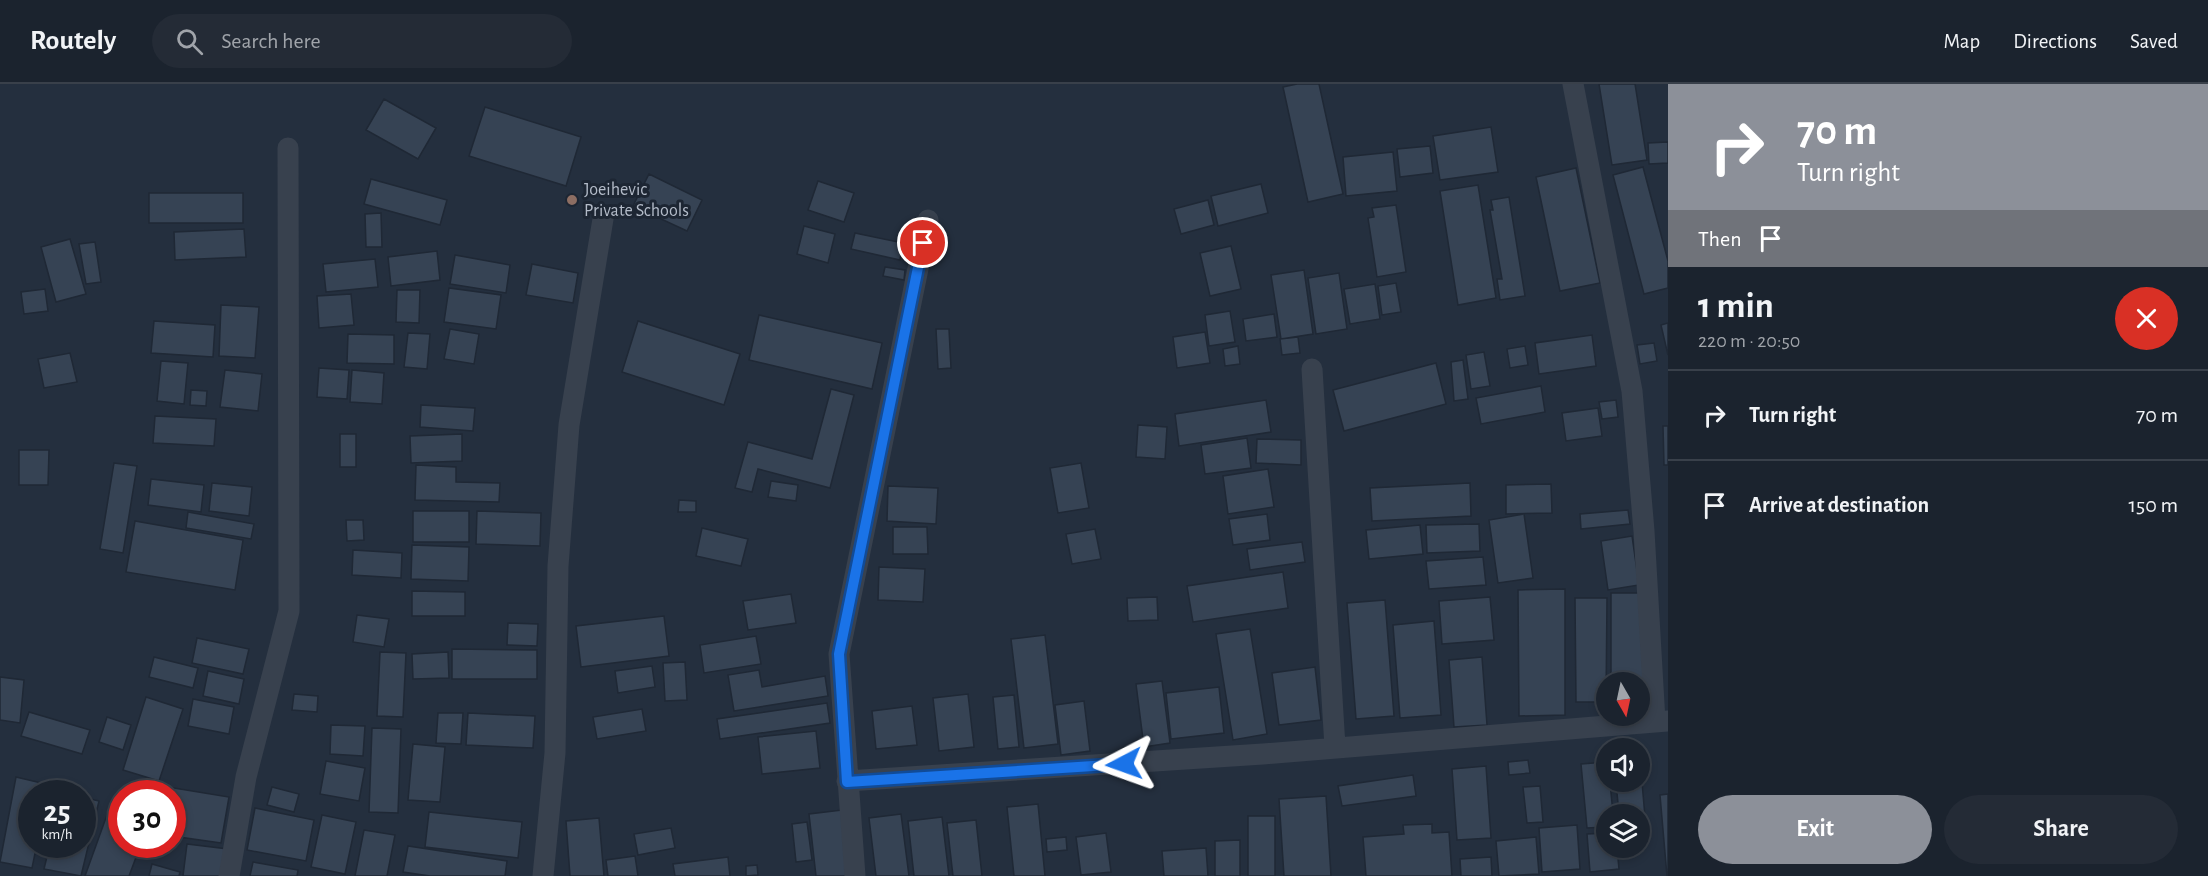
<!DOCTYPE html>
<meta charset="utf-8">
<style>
:root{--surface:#1b232e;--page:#242b36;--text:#f1f3f6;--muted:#a0a4aa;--line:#39404a;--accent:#8c9099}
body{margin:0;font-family:"Alegreya Sans",sans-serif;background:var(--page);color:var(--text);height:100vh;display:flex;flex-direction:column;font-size:22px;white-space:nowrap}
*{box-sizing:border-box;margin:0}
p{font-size:20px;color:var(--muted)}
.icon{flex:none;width:33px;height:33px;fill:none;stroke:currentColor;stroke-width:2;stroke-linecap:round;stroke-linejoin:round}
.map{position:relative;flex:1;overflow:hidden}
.sheet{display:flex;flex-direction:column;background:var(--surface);width:540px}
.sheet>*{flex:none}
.guide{background:#8c9099;color:#fff;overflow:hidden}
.needle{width:39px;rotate:171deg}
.tools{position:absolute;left:1596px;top:588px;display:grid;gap:12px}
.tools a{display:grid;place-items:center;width:54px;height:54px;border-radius:50%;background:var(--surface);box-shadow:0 3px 9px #0003,0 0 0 2px var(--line);font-size:30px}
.speed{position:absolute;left:18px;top:696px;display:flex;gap:12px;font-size:30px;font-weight:700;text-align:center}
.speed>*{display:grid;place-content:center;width:78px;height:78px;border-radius:50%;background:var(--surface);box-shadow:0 3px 9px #0003,0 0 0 2px var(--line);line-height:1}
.speed small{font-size:15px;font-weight:400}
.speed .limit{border:9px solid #d22;background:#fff;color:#111}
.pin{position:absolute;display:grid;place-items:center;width:51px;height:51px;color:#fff;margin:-26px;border:3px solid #fff;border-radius:50%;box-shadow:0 2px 6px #0007}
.me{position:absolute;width:66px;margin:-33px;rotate:266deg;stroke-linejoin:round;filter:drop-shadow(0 0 4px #0008)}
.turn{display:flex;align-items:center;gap:21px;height:126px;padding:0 30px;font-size:27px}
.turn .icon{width:78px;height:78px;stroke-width:2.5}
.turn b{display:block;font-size:42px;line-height:51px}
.then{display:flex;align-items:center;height:57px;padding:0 30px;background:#0003;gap:12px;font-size:22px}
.round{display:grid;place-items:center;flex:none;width:63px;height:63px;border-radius:32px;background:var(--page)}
.summary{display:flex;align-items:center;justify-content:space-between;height:102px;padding:0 30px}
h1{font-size:36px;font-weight:600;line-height:45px}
.cta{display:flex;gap:12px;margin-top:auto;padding:12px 30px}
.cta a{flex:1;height:69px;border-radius:36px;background:var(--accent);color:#fff;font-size:24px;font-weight:600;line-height:69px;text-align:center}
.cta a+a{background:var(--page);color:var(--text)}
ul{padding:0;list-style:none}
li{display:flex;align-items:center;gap:18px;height:90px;padding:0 30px;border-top:2px solid var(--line)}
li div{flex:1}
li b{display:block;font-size:22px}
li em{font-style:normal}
header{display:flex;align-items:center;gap:36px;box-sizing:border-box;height:84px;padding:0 30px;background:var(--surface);border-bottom:2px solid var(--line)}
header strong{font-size:28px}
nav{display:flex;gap:33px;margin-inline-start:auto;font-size:21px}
.search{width:420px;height:54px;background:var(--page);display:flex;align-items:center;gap:15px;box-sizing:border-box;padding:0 21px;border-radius:33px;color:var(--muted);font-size:22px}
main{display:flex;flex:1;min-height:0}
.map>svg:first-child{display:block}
</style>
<header>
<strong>Routely</strong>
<div class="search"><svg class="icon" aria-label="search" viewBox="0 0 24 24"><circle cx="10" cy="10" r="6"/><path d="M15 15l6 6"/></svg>Search here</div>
<nav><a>Map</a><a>Directions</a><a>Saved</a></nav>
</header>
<main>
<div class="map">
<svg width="1668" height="792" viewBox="0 0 1668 792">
<rect width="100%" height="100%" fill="#242f3e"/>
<path fill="#364354" stroke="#1f2835" stroke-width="1.5" d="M1297,0H1319L1343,110L1308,118L1283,3Z
M1599,0H1635L1647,76L1612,81Z
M384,15L436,44L418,75L366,46Z
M485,23L581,53L566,102L469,72Z
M1491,43L1498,88L1440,96L1433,52Z
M1668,58V79L1649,80L1648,59Z
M1430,62L1433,89L1400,93L1397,65Z
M1393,68L1397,107L1346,112L1343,73Z
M1643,83L1668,177V204L1644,210L1613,91Z
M1576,84L1600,199L1560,207L1536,93Z
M649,90L702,116L687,147L633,122Z
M371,95L447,116L440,141L364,120Z
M818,97L854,109L844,138L808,126Z
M1261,100L1268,129L1218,142L1211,112Z
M1478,101L1496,214L1458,221L1440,107Z
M149,109H243V139H149Z
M1509,113L1525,212L1500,216L1497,195H1502L1490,126H1493L1491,116Z
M1208,116L1214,141L1181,150L1174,125Z
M1396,121L1406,188L1377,193L1368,134L1374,133L1372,124Z
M381,129L382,163H366L365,130Z
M804,142L835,150L828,179L797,170Z
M244,145L246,173L175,176L174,148Z
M855,149L903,159L900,176L851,165Z
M70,155L86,210L56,218L41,163Z
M95,158L101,198L86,200L79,160Z
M1231,162L1241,205L1210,212L1200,169Z
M437,167L440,196L391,202L388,173Z
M455,171L510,181L506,209L450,200Z
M375,175L378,203L326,208L323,180Z
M532,180L578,189L573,219L526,211Z
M885,183L905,186L904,196L883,192Z
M1304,186L1313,250L1281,255L1271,191Z
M1339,189L1347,245L1316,250L1308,194Z
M1396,199L1401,228L1382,231L1378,202Z
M1375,200L1380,235L1350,240L1344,205Z
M449,204L501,211L496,245L444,238Z
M45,205L48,227L24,230L21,208Z
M397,206H420L419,239L396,238Z
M351,210L354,241L319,244L317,212Z
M221,221L259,223L255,274L219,272Z
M1230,227L1235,258L1209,262L1205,231Z
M1274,230L1277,253L1246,257L1243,235Z
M759,231L882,259L872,305L749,276Z
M154,237L215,241L213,273L151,269Z
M638,237L740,270L724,321L622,288Z
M1668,239V271L1661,241Z
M450,245L479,250L474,280L444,275Z
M936,245H949L951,284L938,285Z
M1205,248L1210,279L1177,284L1173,253Z
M408,249L430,250L427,285L404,283Z
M348,250L394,251V280L347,279Z
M1592,251L1596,282L1539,290L1535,259Z
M1298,253L1300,269L1282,271L1280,255Z
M1654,259L1657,277L1640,280L1637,261Z
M1238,262L1240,280L1225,282L1223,265Z
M1525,262L1528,281L1510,284L1507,265Z
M1484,268L1490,302L1471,305L1466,271Z
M70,269L77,298L44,304L38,275Z
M1463,276L1468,315L1454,317L1451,278Z
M161,277L188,279L184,320L157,317Z
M1436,279L1446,320L1344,347L1333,306Z
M319,284L349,286L347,315L317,313Z
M225,286L262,290L258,327L220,323Z
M352,286L384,289L382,320L350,318Z
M1541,302L1545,328L1481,340L1476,314Z
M831,305L854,311L830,404L758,385L752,408L735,404L748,358L812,375Z
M191,306L207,307L206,322L190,321Z
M1266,316L1271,348L1179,362L1175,330Z
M1616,316L1618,333L1602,335L1599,318Z
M421,321L475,324L473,347L420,343Z
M1598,324L1602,352L1566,357L1562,329Z
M155,332L216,335L214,362L153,359Z
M1138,341L1167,343L1165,375L1136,373Z
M1663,342H1668V381H1664Z
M340,350H356V383H340Z
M462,350V377L411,379L410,352Z
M1247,354L1251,384L1205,390L1201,361Z
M1257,355L1301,356V381L1256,379Z
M19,366H49L48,401H19Z
M114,379L137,382L123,469L100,465Z
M1081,379L1089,424L1058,429L1050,384Z
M416,381L456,383V398L500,399L499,418L415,416Z
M1268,385L1274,423L1228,430L1223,392Z
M151,395L204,401L201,428L148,421Z
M771,397L798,401L796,417L768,413Z
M212,399L252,403L249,432L209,427Z
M1470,399L1471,432L1372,437L1370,404Z
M1551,400L1552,429L1506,430V401Z
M888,402L938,404L936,440L887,437Z
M679,416L696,417V428H678Z
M1628,426L1630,440L1581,445L1580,430Z
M413,427H469V458H413Z
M477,427L541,429L540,462L476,460Z
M188,428L254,440L251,455L186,444Z
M1267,430L1270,456L1233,461L1229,435Z
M1524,430L1533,494L1498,499L1489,436Z
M346,436H363L364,456L347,457Z
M135,437L243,456L235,506L126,488Z
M1479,440L1480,467L1427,469L1426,441Z
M1420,441L1423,470L1369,475L1366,446Z
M893,443H927L928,470H893Z
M702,444L748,455L741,482L696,472Z
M1095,445L1101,475L1072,480L1066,450Z
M1632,452L1639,501L1608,506L1601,457Z
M1302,458L1305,478L1250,486L1247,465Z
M412,461L469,463L468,497L411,495Z
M353,466L402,469L401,494L352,491Z
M1483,473L1486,501L1429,505L1426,477Z
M879,483L925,485L923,518L878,516Z
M1283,488L1288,524L1193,538L1187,502Z
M1565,505V631L1519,632L1518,506Z
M412,507L465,508V532H412Z
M1611,509H1647V612H1640V598H1611Z
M791,510L796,539L748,546L743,517Z
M1157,513L1158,536L1128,537L1127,514Z
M1490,513L1494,556L1442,560L1439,517Z
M1575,514H1607L1606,618H1576Z
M1385,516L1394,632L1356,635L1347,519Z
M357,531L389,535L384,563L353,558Z
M664,532L669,572L581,583L576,542Z
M1434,537L1441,631L1400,634L1393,541Z
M508,539L538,540L537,562L507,561Z
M1250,545L1267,650L1233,656L1216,550Z
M1045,551L1058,660L1024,664L1011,555Z
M756,552L761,580L704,589L700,561Z
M197,554L249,565L243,590L192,579Z
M452,565L537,566V595H452Z
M380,568L406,569L403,633L377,632Z
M448,568L449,594L413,595L412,570Z
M154,573L198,584L193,604L149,593Z
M1482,573L1487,641L1454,643L1449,576Z
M685,578L687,616L665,617L663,579Z
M652,582L655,603L618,609L615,587Z
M1315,583L1321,636L1279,641L1272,589Z
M759,586L762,603L825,592L828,612L734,627L728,591Z
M208,587L244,595L239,620L203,612Z
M0,593L24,596L20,639L0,636Z
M1162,597L1170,659L1144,663L1136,600Z
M1219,603L1224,649L1171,655L1166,609Z
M294,610L318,612L317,628L292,626Z
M968,610L974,663L939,667L933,614Z
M1014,611L1019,663L998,665L993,613Z
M146,613L183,625L159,697L123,686Z
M193,615L234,623L229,650L188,642Z
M1084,617L1090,667L1061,671L1055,621Z
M827,619L830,639L720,655L717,635Z
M912,622L917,661L876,665L872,627Z
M642,625L646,647L597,655L593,633Z
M29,628L90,646L82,670L21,652Z
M438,629H463L461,660L436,659Z
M468,629L535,632L533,664L466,661Z
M107,633L131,641L123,666L99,658Z
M331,641L365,642L363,672L330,670Z
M372,644L401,645L398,729L369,728Z
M816,647L820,684L762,690L758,653Z
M413,660L445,663L440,718L408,716Z
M1640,675L1647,756L1640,757V730H1619L1616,698H1640Z
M1528,676L1530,689L1509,691L1508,678Z
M326,677L365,684L359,717L320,710Z
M1606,678V698H1610L1613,730H1606V743L1587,744L1581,680Z
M1486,682L1491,754L1457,756L1452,685Z
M1413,691L1416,712L1342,722L1338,702Z
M16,693L50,701L48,710H32V760H37L32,784L0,778Z
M1540,702L1543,738L1527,739L1523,703Z
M272,703L299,710L294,728L267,721Z
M174,704L229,713L221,759L172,752Z
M1668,710V792H1667L1660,711Z
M1326,712L1331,792H1284L1279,715Z
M82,713L99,717L81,792L44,785L50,760H82Z
M112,717L122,721V760H141L129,792H85Z
M1038,720L1045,792H1014L1007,723Z
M255,724L314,736L306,777L247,766Z
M842,726L849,792H816L809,730Z
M429,728L522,738L518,774L425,763Z
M901,730L909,792H876L869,734Z
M322,731L356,738L345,790L311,783Z
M1248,732H1275V792H1248Z
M942,733L949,792H914L908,737Z
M599,734L604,792H570L566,737Z
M976,736L982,792H953L947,739Z
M807,738L812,776L796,778L792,740Z
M1432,740V749L1449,748L1452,792H1366L1363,753L1404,750L1403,741Z
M1577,741L1580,785L1542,788L1539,744Z
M671,744L675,764L638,771L634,750Z
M364,746L395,751L387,792H355Z
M1106,749L1111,788L1081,791L1076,753Z
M1606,749V764H1617L1619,785L1590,788L1587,750Z
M1066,753L1067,766L1047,768L1046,755Z
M1536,753L1539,790L1499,792L1496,757Z
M1240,756V792H1215V757Z
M187,760L228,765L225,792H183Z
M408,762L507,777L505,792H430L403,788Z
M1206,764L1208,792H1164L1162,767Z
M635,772L638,792H608L606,776Z
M728,773L730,792H675L673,780Z
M1491,773L1492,792H1461L1460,775Z
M253,778L298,786L297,792H250Z
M152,780L180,788L179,792H149Z
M757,781L758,791L746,792V782Z"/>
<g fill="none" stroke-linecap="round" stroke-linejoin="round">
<path stroke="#38414e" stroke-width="21" d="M1573,0L1632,307L1644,447L1655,637
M1312,285L1335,663
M847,697L1263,670L1668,637
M229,792L246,693L289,527L288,64
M543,792L555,669L558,482L569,341L603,135
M855,792L839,570L928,136"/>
</g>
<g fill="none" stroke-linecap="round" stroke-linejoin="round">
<g stroke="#114b97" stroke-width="15">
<path id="route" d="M923,159L839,570L847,698L1124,680"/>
</g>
<use href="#route" stroke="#1a73e8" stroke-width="10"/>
</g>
<circle fill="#8d6e63" stroke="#1d2633" stroke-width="2" cx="572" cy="116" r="6"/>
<g text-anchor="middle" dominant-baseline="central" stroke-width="6" stroke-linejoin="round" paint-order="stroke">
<g font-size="18" fill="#b4bcc9" stroke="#1d2633" text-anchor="start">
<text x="584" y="106">Joeihevic<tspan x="584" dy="21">Private Schools</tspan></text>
</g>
</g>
</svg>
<div class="tools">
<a><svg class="needle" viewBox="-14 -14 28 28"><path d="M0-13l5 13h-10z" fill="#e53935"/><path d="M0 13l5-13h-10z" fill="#a0a4aa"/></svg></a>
<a><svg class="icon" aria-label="sound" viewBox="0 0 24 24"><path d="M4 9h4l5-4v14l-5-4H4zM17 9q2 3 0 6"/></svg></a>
<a><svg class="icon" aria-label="layers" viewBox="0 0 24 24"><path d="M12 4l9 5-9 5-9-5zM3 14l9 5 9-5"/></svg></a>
</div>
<div class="speed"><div>25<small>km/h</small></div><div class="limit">30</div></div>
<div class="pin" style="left:923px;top:159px;background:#d93025"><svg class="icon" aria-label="arrive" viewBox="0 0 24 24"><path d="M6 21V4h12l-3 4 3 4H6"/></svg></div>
<svg class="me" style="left:1124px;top:680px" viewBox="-20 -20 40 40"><path d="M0-17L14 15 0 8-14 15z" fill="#1a73e8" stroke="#fff" stroke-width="4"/></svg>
</div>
<section class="sheet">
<div class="guide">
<div class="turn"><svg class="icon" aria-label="right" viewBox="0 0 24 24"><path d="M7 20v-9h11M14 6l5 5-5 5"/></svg><div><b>70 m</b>Turn right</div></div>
<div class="then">Then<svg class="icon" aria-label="arrive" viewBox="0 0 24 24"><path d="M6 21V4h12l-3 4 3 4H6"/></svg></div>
</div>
<div class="summary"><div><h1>1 min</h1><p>220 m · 20:50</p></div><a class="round" style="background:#d93025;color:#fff"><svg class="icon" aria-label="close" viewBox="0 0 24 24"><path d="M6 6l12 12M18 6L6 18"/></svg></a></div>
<ul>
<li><svg class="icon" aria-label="right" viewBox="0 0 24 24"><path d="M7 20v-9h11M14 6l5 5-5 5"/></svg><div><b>Turn right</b></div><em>70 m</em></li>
<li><svg class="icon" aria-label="arrive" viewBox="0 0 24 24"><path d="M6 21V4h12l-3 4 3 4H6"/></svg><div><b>Arrive at destination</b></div><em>150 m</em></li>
</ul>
<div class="cta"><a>Exit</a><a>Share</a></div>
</section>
</main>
